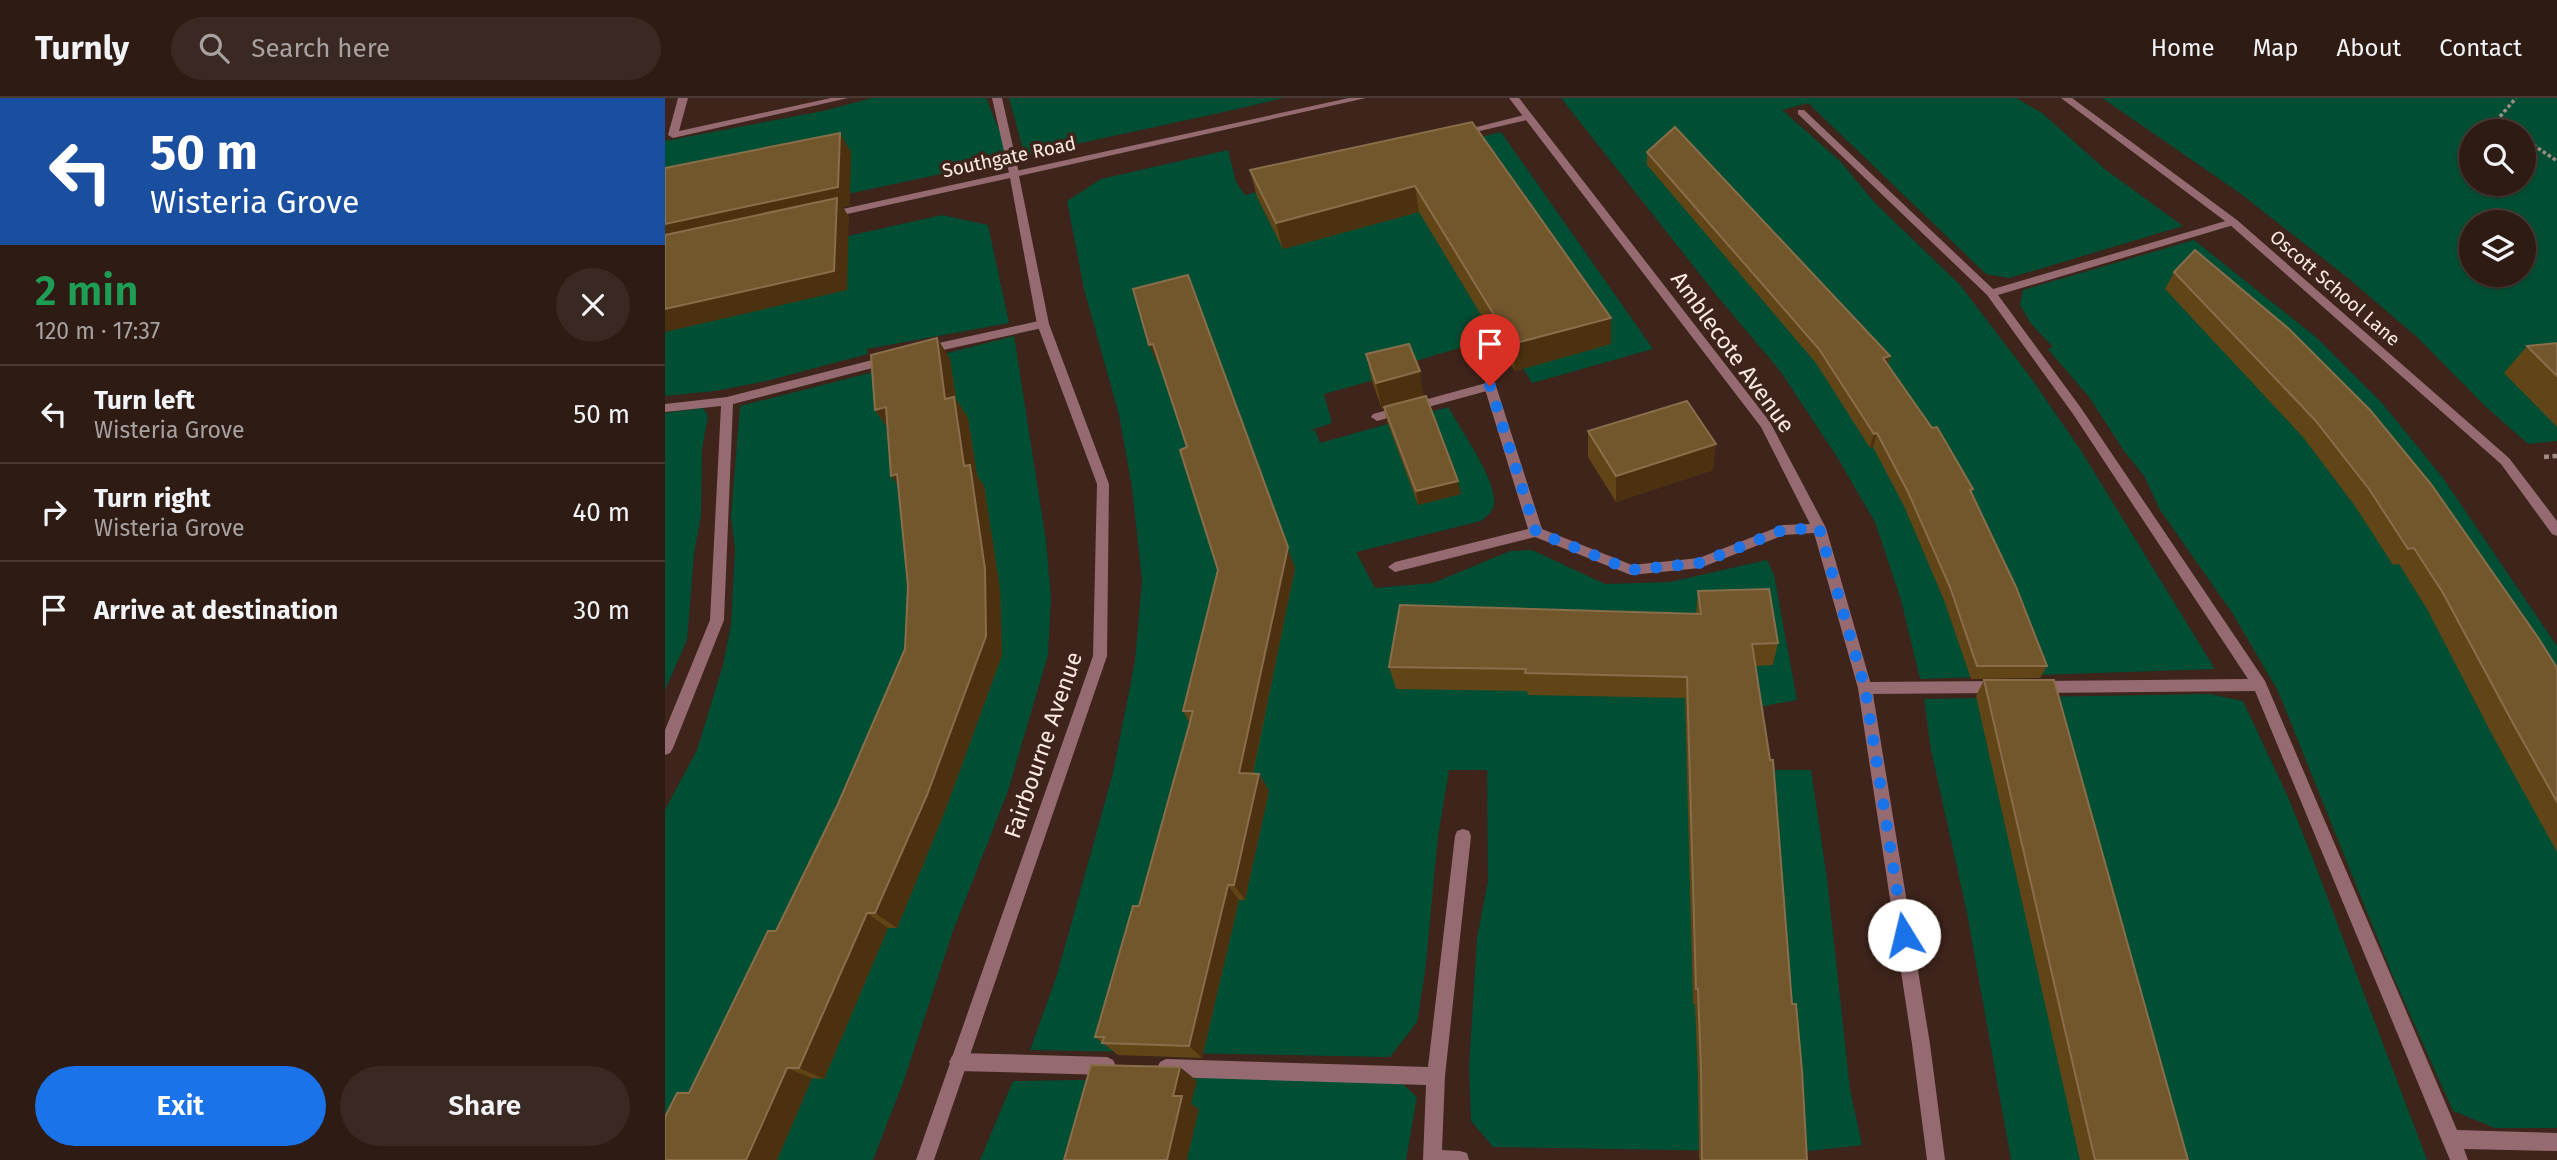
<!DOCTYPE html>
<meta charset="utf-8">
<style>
:root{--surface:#2e1b14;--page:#3a2822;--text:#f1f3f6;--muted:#a7a1a0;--line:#493934;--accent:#1a73e8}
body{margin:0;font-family:"Fira Sans",sans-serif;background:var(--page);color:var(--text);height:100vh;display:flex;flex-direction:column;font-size:26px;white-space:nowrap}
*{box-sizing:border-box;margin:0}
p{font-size:23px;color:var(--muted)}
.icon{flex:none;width:38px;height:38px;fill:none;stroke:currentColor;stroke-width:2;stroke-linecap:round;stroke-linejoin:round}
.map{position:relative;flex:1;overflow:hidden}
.details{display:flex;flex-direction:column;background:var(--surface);width:665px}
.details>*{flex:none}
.hud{background:#1a4fa0;color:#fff;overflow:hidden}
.buttons{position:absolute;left:1794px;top:21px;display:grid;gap:14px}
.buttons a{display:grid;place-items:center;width:77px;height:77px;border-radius:50%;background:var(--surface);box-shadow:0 2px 5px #0004,0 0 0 2px var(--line);font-size:35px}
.pin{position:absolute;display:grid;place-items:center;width:60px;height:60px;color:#fff;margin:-72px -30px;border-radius:50% 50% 50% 0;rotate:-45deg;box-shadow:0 0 7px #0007}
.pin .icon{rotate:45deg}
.me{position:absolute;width:77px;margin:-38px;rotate:351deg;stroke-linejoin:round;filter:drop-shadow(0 0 5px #0008)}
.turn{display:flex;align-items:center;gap:24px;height:147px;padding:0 35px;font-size:32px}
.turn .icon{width:91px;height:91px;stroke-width:2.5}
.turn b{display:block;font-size:49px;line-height:60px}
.round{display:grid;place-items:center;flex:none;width:74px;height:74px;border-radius:37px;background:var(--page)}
.summary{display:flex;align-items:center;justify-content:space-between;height:119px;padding:0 35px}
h1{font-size:42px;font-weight:600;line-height:52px;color:#1e9e55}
.primary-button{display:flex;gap:14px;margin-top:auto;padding:14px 35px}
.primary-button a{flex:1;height:80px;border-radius:42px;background:var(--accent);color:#fff;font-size:28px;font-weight:600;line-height:80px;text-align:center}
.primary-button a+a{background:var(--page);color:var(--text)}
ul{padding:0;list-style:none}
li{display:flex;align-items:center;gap:21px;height:98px;padding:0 35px;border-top:2px solid var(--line)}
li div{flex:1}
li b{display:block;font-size:26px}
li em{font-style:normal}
header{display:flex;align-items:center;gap:42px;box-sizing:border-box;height:98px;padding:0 35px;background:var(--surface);border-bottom:2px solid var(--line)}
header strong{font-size:33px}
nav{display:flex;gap:38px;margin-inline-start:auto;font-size:24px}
.search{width:490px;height:63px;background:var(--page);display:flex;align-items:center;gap:18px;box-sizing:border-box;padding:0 24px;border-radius:38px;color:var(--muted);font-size:26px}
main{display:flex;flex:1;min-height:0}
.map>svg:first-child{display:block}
</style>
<header>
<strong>Turnly</strong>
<div class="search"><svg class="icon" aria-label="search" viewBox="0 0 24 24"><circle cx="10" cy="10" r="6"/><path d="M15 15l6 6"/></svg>Search here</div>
<nav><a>Home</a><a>Map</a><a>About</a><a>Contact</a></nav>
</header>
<main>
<section class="details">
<div class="hud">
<div class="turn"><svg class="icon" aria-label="left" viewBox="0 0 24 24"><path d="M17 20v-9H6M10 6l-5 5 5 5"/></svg><div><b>50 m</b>Wisteria Grove</div></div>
</div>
<div class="summary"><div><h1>2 min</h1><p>120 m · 17:37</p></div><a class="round"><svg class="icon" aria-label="close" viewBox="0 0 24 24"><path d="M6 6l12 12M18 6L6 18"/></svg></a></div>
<ul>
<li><svg class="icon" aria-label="left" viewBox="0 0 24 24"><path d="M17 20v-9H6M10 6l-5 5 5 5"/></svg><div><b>Turn left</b><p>Wisteria Grove</p></div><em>50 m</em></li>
<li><svg class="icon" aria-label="right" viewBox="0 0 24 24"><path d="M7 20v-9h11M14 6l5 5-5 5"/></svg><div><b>Turn right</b><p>Wisteria Grove</p></div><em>40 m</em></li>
<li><svg class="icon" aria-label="arrive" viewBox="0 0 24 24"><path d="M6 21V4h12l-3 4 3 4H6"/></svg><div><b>Arrive at destination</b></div><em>30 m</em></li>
</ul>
<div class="primary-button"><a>Exit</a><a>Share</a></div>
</section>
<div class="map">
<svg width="1892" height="1062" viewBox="0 0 1892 1062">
<rect width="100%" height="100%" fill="#3e241b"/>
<path fill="#004e33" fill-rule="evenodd" d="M207,0H321L346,61L0,135V43L158,13Z
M344,0H618C533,21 446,37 360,58Z
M896,0H1351L1377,15L1441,72L1518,128L1344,180L1321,176L1143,5L1117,12L1175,63L1209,104L1295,187L1366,280L1415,351L1550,571L1255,581L1236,502L1210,424L1172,359L1116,274L1052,198Z
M1437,0H1892V343L1863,346L1821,309L1753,240L1683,180L1576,96ZM1806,33H1858V86H1806ZM1806,124H1858V177H1806Z
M836,34L988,251L867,285L838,237L707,276L709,282L659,296L667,325L643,333L650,332L655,345L783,309C795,330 833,384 829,407C827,415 822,418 816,423L691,454L710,490L768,485L845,453L867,452L940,486L1005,484L1102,462L1109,477L1132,602L1028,621L1026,672H1146L1162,781L1185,992L1197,1047L1134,1054L828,1049L806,1023L804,970L812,840L823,783L822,672H784L773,738L760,874L752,924L725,959L365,952L392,877L448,675L470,563L477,483L467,389L454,317L419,191L402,103L436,81L563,52L571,84L580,97Z
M277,117L323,127L344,225L202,251L203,256L101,283L50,293L0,298V179Z
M1529,142L1652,240L1717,305L1778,380L1892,548V1030H1830L1788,1013L1727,876L1613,593L1568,516L1495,412L1479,378L1459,353L1424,299L1383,251L1388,249L1366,226L1355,207L1358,192Z
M349,238L381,443L386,499L383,557L343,693L288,833L239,982L208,1062H0V712L32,652L58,567L66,527L70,451L66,419L75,308Z
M38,310L43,318L37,351L36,417L29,456L22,542L0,592V315Z
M1544,596L1578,603L1623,699L1648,761L1762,1062H1346L1302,815L1266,652L1259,601Z
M728,977L752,999L741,1062H315L348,983Z"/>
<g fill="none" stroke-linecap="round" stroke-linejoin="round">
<path stroke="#a18c84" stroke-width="3.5" stroke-dasharray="3.5 2.5" stroke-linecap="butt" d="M1848,33L1832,22L1851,0
M1858,40L1892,63"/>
<path stroke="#a18c84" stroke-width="4.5" stroke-dasharray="5 3.5" stroke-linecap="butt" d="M1879,359L1892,358"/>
<path fill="#956b71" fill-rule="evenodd" d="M13,0H23L14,33L166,0H183L8,40L3,37Z
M327,0H337L354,75L352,77L344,75Z
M1133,12H1139L1328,191L1564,122H1572V126L1333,197L1416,310L1600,583L1792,1032L1892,1035V1053L1799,1051L1803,1062H1785L1590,593L1374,595L1369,593L1367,589L1369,585L1374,583L1583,581L1408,316L1322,197L1133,16Z
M863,16L868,19L866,21L793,38L788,35Z
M378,222L382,223V229L260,256L254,252L260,248Z
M223,258L229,262L227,265L68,306L59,522L8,650L5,655L0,657V632L45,522L56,308L0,314V306L62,299Z
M825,284L829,285V291L712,323L706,319L708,316Z
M1333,583L1338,585L1340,589L1338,593L1333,595L1200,596L1195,594L1193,590L1195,586L1200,584Z
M798,731L804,733L806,738L780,978L777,1052L795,1053L802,1055L804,1062H758L761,987L501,979L495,976L492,970L495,964L501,961L763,969L790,738L792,733Z
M293,955L442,959L448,962L451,968L448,974L442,977L293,973L287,970L284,964L287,958Z"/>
<path fill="#956b71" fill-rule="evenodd" d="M684,0H701L354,78L384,226L444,386L442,558L269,1062H251L428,558L432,386L372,226L345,80L164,120L159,117L164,114Z
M844,0H854L1105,324L1161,430L1207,590L1265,946L1280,1062H1262L1247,946L1193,590L1149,435L1119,437L1035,470L966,477L870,439L730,474L723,469L730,464L863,431L819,288L825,284L831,288L877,431L967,467L1034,460L1118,427L1145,426L1096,329Z
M1396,0H1407L1572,122L1844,360L1892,423V438L1887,436L1836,366L1564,126Z"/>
</g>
<path fill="#624517" d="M807,24L946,246L850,273L754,114L618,151L592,99L585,72Z
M982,54L1225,258L1223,267L1308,391L1307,395L1382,568L1375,580L1306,581L1279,502L1239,408L1208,349L1205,350L1151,265L982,67Z
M1509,174L1892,570V754L1830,642L1762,511L1734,466L1728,467L1690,408L1638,339L1500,191Z
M272,240L285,261L291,301L303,320L312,377L319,388L335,491L337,557L280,713L232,830H223L159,981L147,980L112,1062H0L24,995L111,833L173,706L240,551L243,488L233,386L222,329L210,312Z
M1892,245V329L1839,275L1862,248Z
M484,247L630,470L588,676H594L604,693L580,802H574L537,960L453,957L430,939L474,808L525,625L518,613L553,472L522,349L495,268H494Z
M701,256L759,298L796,396L753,407L722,323L719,310L717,311L707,283Z
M923,333L1048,372L951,404L923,359Z
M1033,493L1113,545L1108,567L1091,568L1127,906L1142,1062H1034L1033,983L1030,906H1028L1020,600L863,597L862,593L731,591L724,569L1031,516Z
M1319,582L1523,1062H1415L1311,598Z"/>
<path fill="#4c3110" d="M175,35L186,54L185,108L178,109L184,119L182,192L0,234V126Z
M750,88L754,114L618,151L611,125Z
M523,177L630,470L584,693L574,675Z
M946,220V246L850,273L847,246Z
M272,240L285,261L291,301L303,320L312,377L319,388L335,491L337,557L280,713L232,830L210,815L299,368L280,301Z
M488,246L497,267L494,268L484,247Z
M1225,258L1221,272L1218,260Z
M755,273L759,299L717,311L711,285Z
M221,309L225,333L210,312Z
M1212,335L1208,349L1205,350L1209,336Z
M1051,346L1048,372L951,404V378Z
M232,376L242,398L226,378Z
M793,383L796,396L753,407L751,393Z
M594,676L604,693L580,802L569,787Z
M563,787L574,802L537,960L524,948Z
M202,815L223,830L159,981L134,970Z
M515,969L532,983L526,1006L534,1011L522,1062H502L508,998Z
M122,970L147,980L112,1062H81Z"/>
<path fill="#72572d" stroke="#886e4a" stroke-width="2" d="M807,24L946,220L847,246L750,88L611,125L585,72Z
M1010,29L1225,258L1218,260L1267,330L1272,329L1308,391L1305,392L1351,489L1382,568H1312L1285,489L1243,394L1212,335L1209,336L1154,251L982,54Z
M175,35L173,89L0,126V70Z
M172,100L169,173L0,211V137Z
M1530,152L1624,231L1705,312L1766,386L1874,541L1892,570V704L1849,627L1778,495L1749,450L1743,451L1704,391L1650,322L1509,174Z
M523,177L623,449L574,675L594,676L569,787H563L524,948L437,945L439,939H430L468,808H474L528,613H518L553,472L515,352L522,349L488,246L484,247L468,191Z
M272,240L280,301L289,299L299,368L305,367L320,471L321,538L262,697L210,815H202L134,970H122L81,1062H0V1019L12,995H24L103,833H111L173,706L240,551L243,488L232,376L226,378L221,309L210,312L206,257Z
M1892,245V278L1862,248Z
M744,246L755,273L711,285L701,256Z
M761,298L793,383L751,393L719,309Z
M1022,303L1051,346L951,378L923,333Z
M1104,491L1113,545L1087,546L1105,662H1108L1127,906H1131L1137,973L1142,1062H1037L1036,971L1033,891H1031L1022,579L860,575L861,571L724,569L735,507L1036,516L1033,493Z
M1319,582H1389L1523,1062H1430Z
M426,967L515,969L508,998H517L502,1062H399Z"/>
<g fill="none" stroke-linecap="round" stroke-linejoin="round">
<path stroke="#1a73e8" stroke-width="12" stroke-dasharray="0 21.6" d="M825,288L871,434L966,472L1035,465L1118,432L1154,430L1200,590L1239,837"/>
</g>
<g text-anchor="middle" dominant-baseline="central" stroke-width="7" stroke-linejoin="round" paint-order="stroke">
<g font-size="19" fill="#fdebe4" stroke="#3e241b">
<text transform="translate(344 59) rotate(-12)">Southgate Road</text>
<text transform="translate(1670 190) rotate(41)">Oscott School Lane</text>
</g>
<g font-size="23" fill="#fdebe4" stroke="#3e241b">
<text transform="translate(1068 254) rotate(54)">Amblecote Avenue</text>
<text transform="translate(378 647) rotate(-71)">Fairbourne Avenue</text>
</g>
</g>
</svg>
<div class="buttons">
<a><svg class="icon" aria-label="search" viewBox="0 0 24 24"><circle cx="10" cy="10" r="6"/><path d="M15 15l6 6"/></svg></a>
<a><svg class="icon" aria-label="layers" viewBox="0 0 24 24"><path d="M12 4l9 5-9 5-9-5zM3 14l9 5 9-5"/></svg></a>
</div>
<div class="pin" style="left:825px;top:288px;background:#d93025"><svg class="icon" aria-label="arrive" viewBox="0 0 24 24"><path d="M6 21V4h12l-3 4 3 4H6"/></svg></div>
<svg class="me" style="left:1239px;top:837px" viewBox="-20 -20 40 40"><circle r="19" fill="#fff"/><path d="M0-13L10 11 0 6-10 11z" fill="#1a73e8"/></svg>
</div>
</main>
